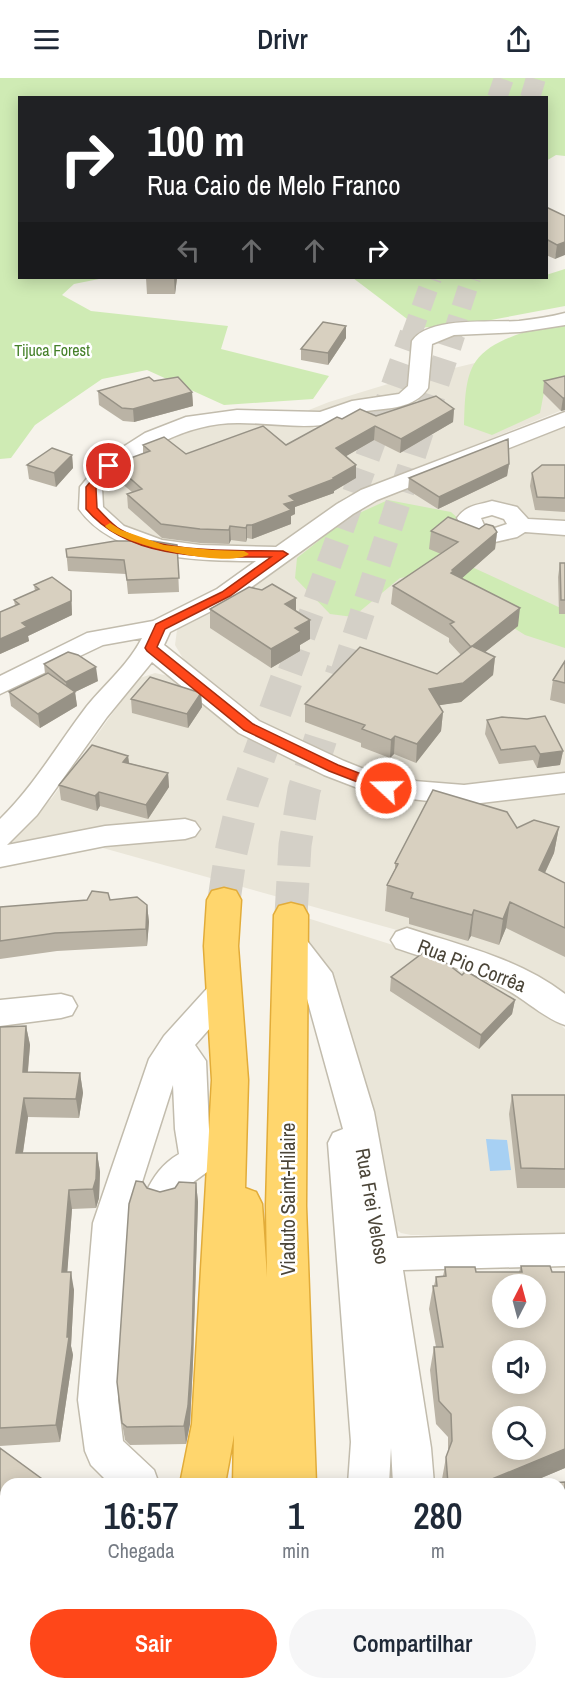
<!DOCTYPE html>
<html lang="pt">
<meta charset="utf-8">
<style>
:root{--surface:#fff;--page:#f6f6f7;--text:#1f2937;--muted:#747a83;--accent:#ff4719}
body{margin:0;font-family:"Archivo Narrow",sans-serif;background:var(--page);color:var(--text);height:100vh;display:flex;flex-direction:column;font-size:22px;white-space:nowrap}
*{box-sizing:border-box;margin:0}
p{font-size:20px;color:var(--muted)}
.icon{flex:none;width:33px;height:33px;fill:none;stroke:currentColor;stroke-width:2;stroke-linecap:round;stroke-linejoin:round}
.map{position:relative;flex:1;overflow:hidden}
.details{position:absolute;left:0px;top:1400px;width:566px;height:212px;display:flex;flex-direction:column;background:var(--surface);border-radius:18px 18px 0 0;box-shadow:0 3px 15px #0003}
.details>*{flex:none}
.guide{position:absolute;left:18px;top:18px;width:530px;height:183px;border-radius:0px;box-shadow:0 3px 15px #0003;background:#202124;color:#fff;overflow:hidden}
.needle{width:39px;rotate:6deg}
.fabs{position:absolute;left:492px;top:1196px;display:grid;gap:12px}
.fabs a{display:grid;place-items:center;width:54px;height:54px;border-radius:50%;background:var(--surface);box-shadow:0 3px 15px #0003;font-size:30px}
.pin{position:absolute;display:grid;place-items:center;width:51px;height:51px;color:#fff;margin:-26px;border:3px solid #fff;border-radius:50%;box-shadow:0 2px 6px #0007}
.me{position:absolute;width:66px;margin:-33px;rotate:291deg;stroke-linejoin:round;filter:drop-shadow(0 0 4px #0008)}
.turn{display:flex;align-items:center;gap:21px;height:126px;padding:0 30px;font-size:27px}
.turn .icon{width:78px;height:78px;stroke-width:2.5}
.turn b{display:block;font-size:42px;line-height:51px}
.lanes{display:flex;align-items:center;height:57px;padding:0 30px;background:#0003;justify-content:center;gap:30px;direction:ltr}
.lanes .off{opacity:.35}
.eta{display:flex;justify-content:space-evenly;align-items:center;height:102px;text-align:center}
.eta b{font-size:36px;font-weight:600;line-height:42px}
.cta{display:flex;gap:12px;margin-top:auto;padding:12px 30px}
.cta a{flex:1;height:69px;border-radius:36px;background:var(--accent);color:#fff;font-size:24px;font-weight:600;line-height:69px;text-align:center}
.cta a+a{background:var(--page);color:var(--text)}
header{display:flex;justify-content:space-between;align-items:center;height:78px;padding:0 30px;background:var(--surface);font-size:27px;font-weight:600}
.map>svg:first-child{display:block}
</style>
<header><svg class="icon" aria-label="menu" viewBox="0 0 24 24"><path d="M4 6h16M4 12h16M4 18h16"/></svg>Drivr<svg class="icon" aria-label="share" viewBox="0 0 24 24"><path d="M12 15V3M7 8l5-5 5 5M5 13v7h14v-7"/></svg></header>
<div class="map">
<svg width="565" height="1610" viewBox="0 0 565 1610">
<rect width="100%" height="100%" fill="#f6f3eb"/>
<path fill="#eae6d9" d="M520,274L565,331L347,418L277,467L260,471L161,464L125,449L99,427L100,406L142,373L182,354L213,346L241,344L309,348L323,352L328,333H312L305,336L309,332L329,324L388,306Z
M565,343V445L530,442L506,428L464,448L565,456V700L502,710L378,701L242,636L194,599L175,567L177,552L186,541L359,424Z
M155,595L178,600L398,718L565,710V928L404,854L103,770L1,769L52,720L137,601Z
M304,839L482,895L553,939L565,951V1157H411L401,1155L393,1149L310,882Z"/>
<path fill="#cfebb4" d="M0,0H565V78L556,77L546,83V20H20V200H104L74,206L62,217L91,233L228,248L221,271L329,298L313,321L224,327L147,292L102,301L35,347L11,380L0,381Z
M565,191V228L475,245L419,250L353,200H546V197Z
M565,244V308L545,309L540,335L492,357L464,347C465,327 464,300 476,283C493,259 538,250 565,244Z
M388,422L451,434L463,445L448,478L565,532V570L525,557L459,515L420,497L400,500L353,539L330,536L295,500L297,480L346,441Z"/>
<path fill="#a7d0f3" d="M486,1061L507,1062L511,1092L490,1093Z"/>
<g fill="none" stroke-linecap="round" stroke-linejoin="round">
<path stroke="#d4d0c7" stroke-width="20" stroke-dasharray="20 10" stroke-linecap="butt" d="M497,20L504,0
M530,20L536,0
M411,258L432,200
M452,258L471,200"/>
<path stroke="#d4d0c7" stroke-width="25" stroke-dasharray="25 13" stroke-linecap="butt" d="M290,594L412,256
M343,594L453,256"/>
<path stroke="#d4d0c7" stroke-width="33" stroke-dasharray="33 16" stroke-linecap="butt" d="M224,822L231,774L243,723L290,592
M291,837L295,767L304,712L343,592"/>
<g stroke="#c2bcad" stroke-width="3">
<path id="minor" d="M565,235V247L520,254L454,257L432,266L428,310C414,331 389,330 366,333C351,336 338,346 323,347C296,350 267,345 240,345C189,344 135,372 102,410L103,429L124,448L162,462L200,467L276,469L337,426L361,412L565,334V348L377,422L353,436L235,521L170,554L164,567L259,643L344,683L389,701L464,707L565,695V715L464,727L376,717L324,697L239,655L152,584L107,639L37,737L7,767L105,748L185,741L195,744L200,751L195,758L185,761L105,768L0,789V741C34,708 58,666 87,628C105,606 129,586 142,560L103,567L0,616V598L87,555L153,543L217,511L256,483C200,483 115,482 79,431L80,409L101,383L145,355L186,339L237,332L320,334L352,323L399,316L408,308L412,263C429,238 492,245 519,243C535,241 550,239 565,235Z
M492,423L517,429L528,441L565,443V457L525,454L517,459L495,464L467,457L457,440C466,427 478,427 492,423ZM492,437L504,441L507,446L495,450L484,447L481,440Z
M407,850C460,867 520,881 565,916V947C543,940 523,919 501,909C468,892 431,882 396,870L391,862L396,854Z
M290,851L301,855L332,895L374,1034L397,1160L565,1156V1188L403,1192L431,1370L434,1406H393L391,1370L389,1406H348L351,1364L328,1065L333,1055L343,1051L301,899L274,863L279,855Z
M223,902L234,905L239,914L234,923L195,967L206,983L209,1051L215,1080L207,1094L188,1108L176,1127L163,1131L150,1127L145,1116C154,1098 162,1086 179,1076L175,1051L173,1007L129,1145L118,1322L123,1363L154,1392L159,1406H110L91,1387L85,1373L78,1322L93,1145L149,981L164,958L212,905Z
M61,916L72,919L77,928L72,937L61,940L0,948V922Z"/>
</g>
<g stroke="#e8c767" stroke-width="3">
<path id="major" d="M560,1562H565V1610L547,1605H560Z
M11,1605H195L197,1610H9Z"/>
</g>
<g stroke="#e2ac39" stroke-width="3">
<path id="highway" d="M224,810L236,813L241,822L238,868L248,1002L245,1110L256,1114L262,1126L267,1199L266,1128L274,837L279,828L291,825L303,828L308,837L306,1128L316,1406H233L234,1357L225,1406H180L192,1346L212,1002L204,868L207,822L212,813Z
M6,1554V1602L0,1604V1556Z
M232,1605H326V1610H232Z"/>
</g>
<use href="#minor" fill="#fff" fill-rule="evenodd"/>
<use href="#major" fill="#ffe79b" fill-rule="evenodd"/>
<use href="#highway" fill="#ffd66d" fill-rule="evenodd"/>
</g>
<path fill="#bab3a5" d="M546,129L565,138L555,181L546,177Z
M146,200H177L175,216H147Z
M346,260L328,287L301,282V271Z
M565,298V332L561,333L543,315L544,303Z
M154,303L192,314L193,328L134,344L123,343L99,327L98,313Z
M454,331L453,344L400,375L374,362L346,378L356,387V400L334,413V415L295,429V436L291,438V446L252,461L247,460L246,464L231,462L229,466L200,465L162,460L128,430L127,416L132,414L115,400L114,386L143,376V367L186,376L286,367L342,341Z
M72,377L73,390L56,409L29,401L27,387Z
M509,386L507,398L438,431L408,412L409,400Z
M565,387V434L535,432L530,408L532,395Z
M479,451L497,454L495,471L462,500L518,548L485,574L495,579L493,597L461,624L439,627L443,634L441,653L416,685L394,676L390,680L361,669V665L305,644V626L437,596L461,577L449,564V560L391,526L393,508L441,476L429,471L431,453Z
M177,467L179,514L128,516L126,496L68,493L66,471Z
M560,485H565V536H559L558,499Z
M34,507L71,513L72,537L28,558L29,563L0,576V534L15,528L14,522L35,513Z
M210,531L296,533L310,542V561L300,567V573L271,590L210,550Z
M565,583V626L550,622L553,602Z
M44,586L98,603L75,614L77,628L40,650L11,628L9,614L45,596Z
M201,615L202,629L188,650L132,635L131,621Z
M487,642L563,673L560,687L537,690L533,682L499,686L485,656Z
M128,678L129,685L168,695L169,709L148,741L100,728L97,733L61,722L59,707Z
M559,749L554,775L545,795L565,805V879L506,850L499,867L471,858L468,863L409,846V840L385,833L387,807L395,791V785L517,750Z
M110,822L147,827L149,844L147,868L57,873L0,881V829Z
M391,899L515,922L512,936L479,971L390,913Z
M26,948L30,967L28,994L80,995L83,1015L79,1040L28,1039L23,1075H97L100,1094L99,1120L96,1130L72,1131L67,1194L74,1212L71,1268L73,1277L60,1364L0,1368V949Z
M512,1017H565V1110H517L509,1036Z
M196,1105L198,1124L193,1284L190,1346L186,1366L130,1367L125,1362L122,1345L147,1110L160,1114Z
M521,1188L552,1194H565V1390L527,1406H443L442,1401L446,1379L448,1374V1359L436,1346L430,1292L434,1269H436L429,1231L433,1208H434L436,1199L443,1198L445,1189L476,1194H519Z
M0,1370L6,1406V1519H0Z
M565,1404V1507L560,1508V1406Z"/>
<path fill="#979286" d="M565,164V177L555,181L557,167Z
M174,200H177L175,216Z
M346,248V260L328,287V275Z
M192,314L193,328L134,344L133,331Z
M563,320H565V332L561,333Z
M454,331L453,344L400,375L401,361Z
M375,348L374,362L336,384V370Z
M72,377L73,390L56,409L54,395Z
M509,386L507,398L438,431L439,419Z
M356,387V400L334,413V415L295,429V436L291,438V446L252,461V447L284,426L289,418L333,400Z
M247,447V460L246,464V450Z
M230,448L231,462L229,466V452Z
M497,454L495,471L452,509L451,495L452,492Z
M71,513L72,537L28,558L29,563L0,576V561Z
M296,520V539L285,526Z
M520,530L518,548L469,587L471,569Z
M310,542V561L300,567V573L271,590V571L295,550Z
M495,579L493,597L461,624L428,629L429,611Z
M96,589L98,603L75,614L77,628L40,650L38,636L67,618L66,604Z
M201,615L202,629L188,650L187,636Z
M443,634L441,653L416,685L417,666Z
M395,658L394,676L390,680L391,662Z
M563,673L560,687L537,690L540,676Z
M128,678L130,692L123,684Z
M168,695L169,709L148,741L146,727Z
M99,714L100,728L97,733L95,718Z
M559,749L554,775L534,818L539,792Z
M510,824L506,850L499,867L503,841Z
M147,827L149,844L147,868L146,851Z
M474,832L471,858L468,863L472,837Z
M515,922L512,936L479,971L481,957Z
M26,948L30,967L26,1013L23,994Z
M80,995L83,1015L79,1040L76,1021Z
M24,1020L28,1039L20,1094L16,1075Z
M97,1075L100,1094L99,1120L96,1130L93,1111Z
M196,1105L198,1124L193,1284L190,1346L186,1366L184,1348Z
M69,1112L72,1131L66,1212L62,1194Z
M71,1194L74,1212L71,1268L73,1277L60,1364L56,1347L67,1259Z
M565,1371V1390L527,1406H480Z"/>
<path fill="#d8d0c0" stroke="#979286" stroke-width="1.5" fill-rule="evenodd" d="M546,129L565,138V164L557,167L546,161Z
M323,244L346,248L328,275L301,271Z
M565,298V320H563L544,303Z
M149,299L154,303L178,299L192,314L133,331L122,330L98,313Z
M436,318L454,331L401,361L375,348L336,370L356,387L333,400L334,401L289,418L295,423L284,426L291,432L252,447H247L246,450L230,448L229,452L200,451L161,446L127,416L142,411L114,386L150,373L143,367L164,359L186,376L263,348L286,367L337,339L342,341L360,331L376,338Z
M508,361L509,386L439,419L409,400Z
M52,370L72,377L54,395L27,387Z
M542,387H565V420L537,419L532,395Z
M448,439L479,451L486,446L493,448L497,454L452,492L453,493L451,495L520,530L471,569L450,546L454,544L393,508L458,464L431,453Z
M115,463H153L177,467L179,500L127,502L124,482L67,479L66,471Z
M560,485H565V522H561Z
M52,499L71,513V523L22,545L27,549L0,561V534L19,526L14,522L39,511L34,507Z
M272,506L296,520L285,526L310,542L295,550L301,554L271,571L210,531L249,509L262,512Z
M472,568L495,579L463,605L429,611L443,634L417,666L395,658L391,662L362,651L365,647L305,626L360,569L437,596Z
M68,574L78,577L96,589L66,604L44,586Z
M565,583V605L553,602Z
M48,595L75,614L38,636L9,614Z
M150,599L201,615L187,636L131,621Z
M545,638L563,673L540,676L535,668L501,672L487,642L502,639L527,641Z
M92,667L128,678L123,684L168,695L146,727L99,714L95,718L59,707Z
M433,712L507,734L517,750L534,742L559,749L539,792L565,805V850L510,824L503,841L474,832L472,837L411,820L413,815L387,807L398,786L395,785Z
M92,813L108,815L110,822L137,819L147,827L146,851L55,855L0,863V829L87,822Z
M428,871L462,897L466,893L515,922L481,957L391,899Z
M26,948L23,994L80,995L76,1021L24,1020L16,1075H97L96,1101L93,1111L69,1112L62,1194H71L67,1259H69L56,1347L0,1350V949Z
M512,1017H565V1091L521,1090Z
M136,1103L143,1104L147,1110L160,1114L175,1110L179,1104L196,1105L192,1266L188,1328L184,1348L127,1349L122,1345L117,1304L129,1126Z
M521,1188H550L552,1194H565V1371L480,1406H448L446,1379L452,1363L451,1336L439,1323L434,1269H443L433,1208H437L436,1199L446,1198L445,1189H475L476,1194H522ZM502,1206H536V1239H502ZM502,1272H536V1305H502ZM502,1338H536V1371H502Z
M0,1370L49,1406H6V1503L0,1504Z
M565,1404V1487L560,1488V1406H538Z"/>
<path fill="#ff4719" stroke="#a62e10" stroke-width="1.5" d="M105,386L114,388L96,410L97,430C104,437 112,447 121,452C163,476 236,472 283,473L288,476L230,518L165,551L157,569L253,646L338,687L390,707L392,710L390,713H381L329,693L244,652L147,573L145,570L156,546L222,514L271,479C209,479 130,483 86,431V409Z"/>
<path fill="#f59e0b" d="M110,445L121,452L164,467L213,472L244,473L249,476C230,491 121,467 105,448Z"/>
<g text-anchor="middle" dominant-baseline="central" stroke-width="5" stroke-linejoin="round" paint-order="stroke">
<g font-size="16" fill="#458029" stroke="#fff">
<text x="52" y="272">Tijuca Forest</text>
</g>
<g font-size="20" fill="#4b4538" stroke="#fff">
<text transform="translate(472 887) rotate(21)">Rua Pio Corrêa</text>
<text transform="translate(287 1121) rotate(-90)">Viaduto Saint-Hilaire</text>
<text transform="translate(373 1128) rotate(80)">Rua Frei Veloso</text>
</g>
</g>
</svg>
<div class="fabs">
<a><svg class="needle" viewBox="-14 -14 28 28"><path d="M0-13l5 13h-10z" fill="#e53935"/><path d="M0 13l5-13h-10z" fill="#747a83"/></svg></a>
<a><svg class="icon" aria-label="sound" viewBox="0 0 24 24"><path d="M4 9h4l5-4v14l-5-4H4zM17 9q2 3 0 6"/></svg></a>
<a><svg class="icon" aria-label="search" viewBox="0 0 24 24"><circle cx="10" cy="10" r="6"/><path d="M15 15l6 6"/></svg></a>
</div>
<div class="pin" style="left:109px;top:388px;background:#d93025"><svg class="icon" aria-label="arrive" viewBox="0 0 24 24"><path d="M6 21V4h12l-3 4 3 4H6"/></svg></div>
<svg class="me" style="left:386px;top:710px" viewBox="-20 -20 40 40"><circle r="17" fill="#ff4719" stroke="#fff" stroke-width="3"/><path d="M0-11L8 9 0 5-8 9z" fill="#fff"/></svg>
<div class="guide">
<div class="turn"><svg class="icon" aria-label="right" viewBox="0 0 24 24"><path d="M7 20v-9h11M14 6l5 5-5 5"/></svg><div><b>100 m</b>Rua Caio de Melo Franco</div></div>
<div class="lanes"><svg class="icon off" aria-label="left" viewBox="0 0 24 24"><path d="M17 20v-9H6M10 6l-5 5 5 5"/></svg><svg class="icon off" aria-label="ahead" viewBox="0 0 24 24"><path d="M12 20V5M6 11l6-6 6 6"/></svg><svg class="icon off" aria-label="ahead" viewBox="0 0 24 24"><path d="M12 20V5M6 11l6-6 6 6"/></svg><svg class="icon" aria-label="right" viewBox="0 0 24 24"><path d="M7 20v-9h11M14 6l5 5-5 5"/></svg></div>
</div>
<section class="details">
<div class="eta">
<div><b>16:57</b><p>Chegada</p></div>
<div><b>1</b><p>min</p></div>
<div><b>280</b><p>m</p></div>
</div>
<div class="cta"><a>Sair</a><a>Compartilhar</a></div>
</section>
</div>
